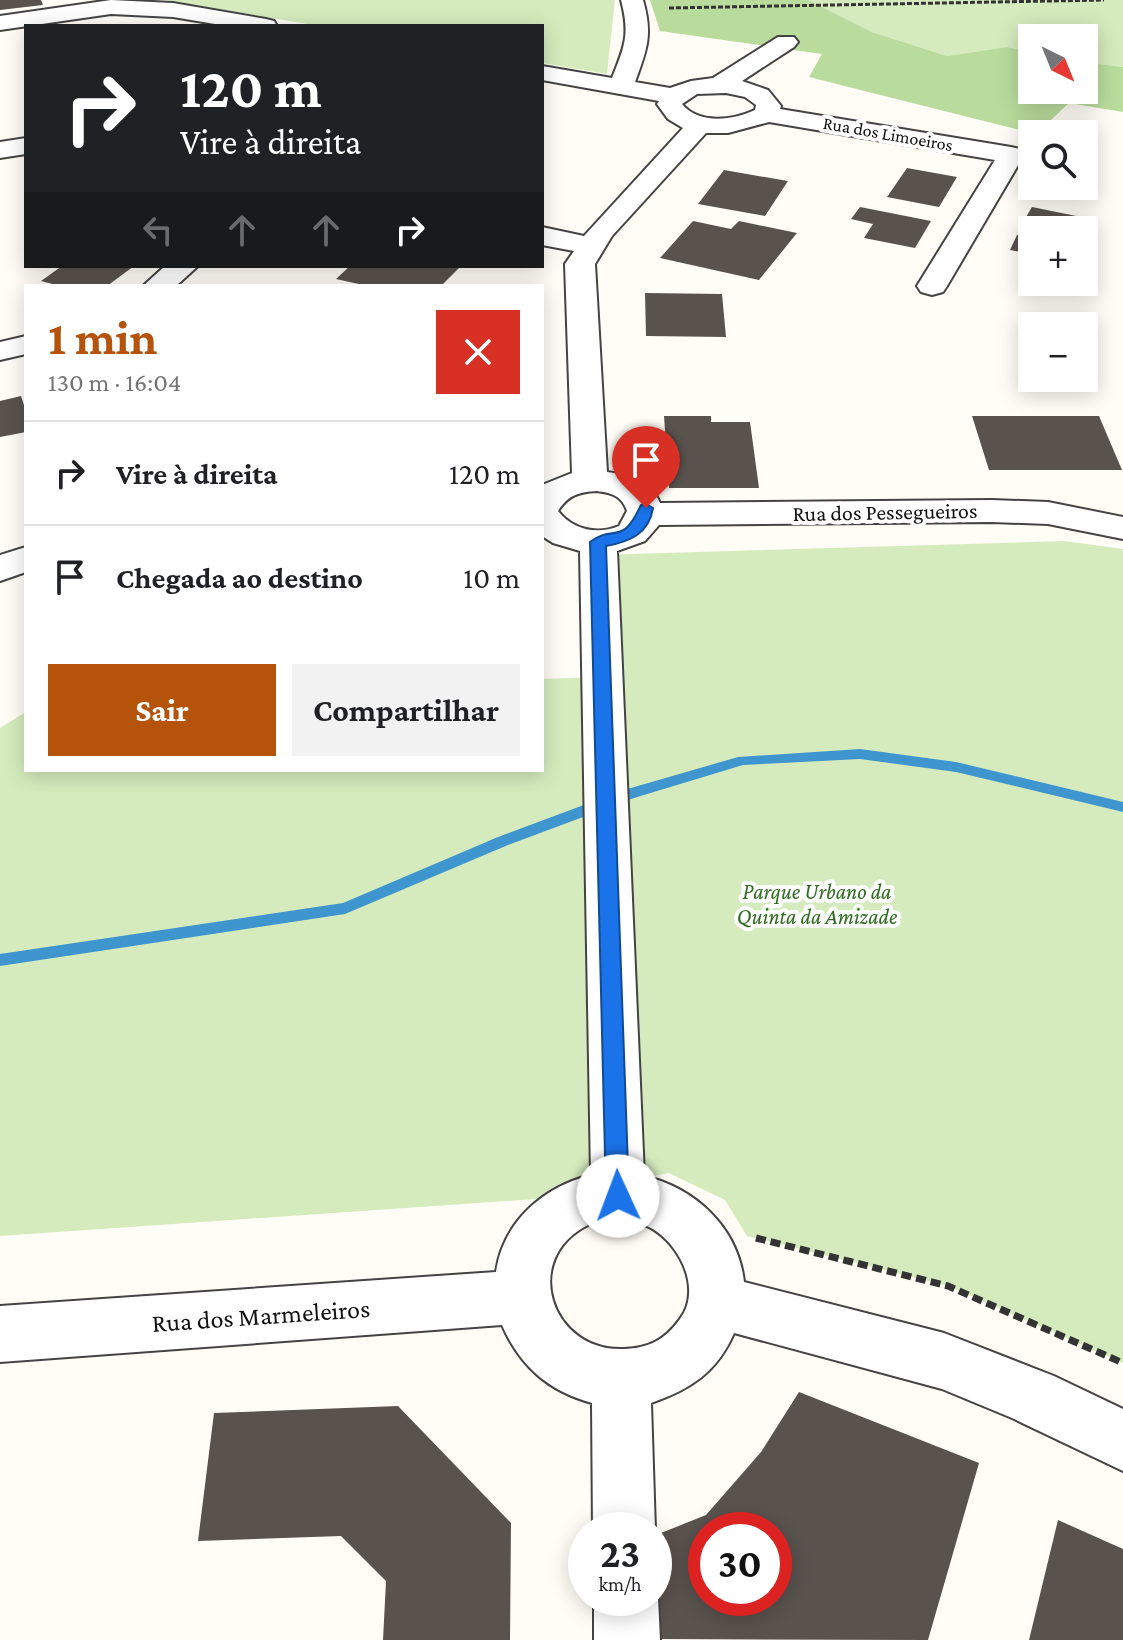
<!DOCTYPE html>
<html lang="pt">
<meta charset="utf-8">
<style>
:root{--surface:#fff;--page:#f2f2f2;--text:#202124;--muted:#757577;--line:#e0e0e0;--accent:#b45309}
body{margin:0;font-family:"Crimson Pro",serif;background:var(--page);color:var(--text);height:100vh;display:flex;flex-direction:column;font-size:30px;white-space:nowrap}
*{box-sizing:border-box;margin:0}
p{font-size:26px;color:var(--muted)}
.icon{flex:none;width:44px;height:44px;fill:none;stroke:currentColor;stroke-width:2;stroke-linecap:round;stroke-linejoin:round}
.map{position:relative;flex:1;overflow:hidden}
.drawer{position:absolute;left:24px;top:284px;width:520px;height:488px;display:flex;flex-direction:column;background:var(--surface);border-radius:0px;box-shadow:0 4px 20px #0003}
.drawer>*{flex:none}
.guide{position:absolute;left:24px;top:24px;width:520px;height:244px;border-radius:0px;box-shadow:0 4px 20px #0003;background:#202124;color:#fff;overflow:hidden}
.needle{width:52px;rotate:137deg}
.fabs{position:absolute;left:1018px;top:24px;display:grid;gap:16px}
.fabs a{display:grid;place-items:center;width:80px;height:80px;border-radius:0px;background:var(--surface);box-shadow:0 4px 20px #0003;font-size:40px}
.speed{position:absolute;left:568px;top:1512px;display:flex;gap:16px;font-size:40px;font-weight:700;text-align:center}
.speed>*{display:grid;place-content:center;width:104px;height:104px;border-radius:50%;background:var(--surface);box-shadow:0 4px 20px #0003;line-height:1}
.speed small{font-size:20px;font-weight:400}
.speed .limit{border:12px solid #d22;background:#fff;color:#111}
.pin{position:absolute;display:grid;place-items:center;width:68px;height:68px;color:#fff;margin:-82px -34px;border-radius:50% 50% 50% 0;rotate:-45deg;box-shadow:0 0 8px #0007}
.pin .icon{rotate:45deg}
.me{position:absolute;width:88px;margin:-44px;rotate:358deg;stroke-linejoin:round;filter:drop-shadow(0 0 6px #0008)}
.turn{display:flex;align-items:center;gap:28px;height:168px;padding:0 24px;font-size:36px}
.turn .icon{width:104px;height:104px;stroke-width:2.5}
.turn b{display:block;font-size:56px;line-height:68px}
.lanes{display:flex;align-items:center;height:76px;padding:0 24px;background:#0003;justify-content:center;gap:40px;direction:ltr}
.lanes .off{opacity:.35}
.round{display:grid;place-items:center;flex:none;width:84px;height:84px;border-radius:0px;background:var(--page)}
.head{display:flex;align-items:center;justify-content:space-between;height:136px;padding:0 24px}
h1{font-size:48px;font-weight:700;line-height:60px;color:var(--accent)}
.cta{display:flex;gap:16px;margin-top:auto;padding:16px 24px}
.cta a{flex:1;height:92px;border-radius:0px;background:var(--accent);color:#fff;font-size:32px;font-weight:700;line-height:92px;text-align:center}
.cta a+a{background:var(--page);color:var(--text)}
ul{padding:0;list-style:none}
li{display:flex;align-items:center;gap:24px;height:104px;padding:0 24px;border-top:2px solid var(--line)}
li div{flex:1}
li b{display:block;font-size:30px}
li em{font-style:normal}
.map>svg:first-child{display:block}
</style>
<div class="map">
<svg width="1123" height="1640" viewBox="0 0 1123 1640">
<rect width="100%" height="100%" fill="#fffdf5"/>
<path fill="#d5ebbd" d="M166,0H615L607,74L542,63V26H319Z
M808,0H1123V67L1084,62V38H1032V52L1007,47L947,56L872,32Z
M1064,541L1123,549V1363L948,1286L747,1236L725,1200L669,1173L537,1199L0,1236V728L26,712V770H542V679L601,677L598,555Z"/>
<path fill="#b9dc9c" d="M650,0H808L872,32L947,56L1007,47L1032,52V90H1084V62L1123,67V112L1069,103L1036,134L809,77L822,54L660,31Z"/>
<g fill="none" stroke-linecap="round" stroke-linejoin="round">
<path fill="#3f96cf" fill-rule="evenodd" d="M860,749L956,762L1123,802V812L956,772L860,759L743,765L634,798L508,845L345,914L0,966V954L343,903L498,837L624,790L738,757Z"/>
</g>
<path fill="#5a524d" fill-rule="evenodd" d="M0,0H41L43,5L0,10Z
M907,168L957,177L939,207L887,197Z
M724,170L788,181L765,216L698,204Z
M860,207L931,221L915,248L864,238L873,224L851,219Z
M1032,207L1086,218L1083,224L1094,226L1089,236L1084,235V230H1061L1023,222Z
M693,221L731,229L739,221L797,233L759,280L660,258Z
M1017,235L1032,237V254L1010,250Z
M62,266H134L107,286H60L41,281Z
M350,266H461L441,286H368L336,279Z
M645,293L722,294L726,337L646,336Z
M21,396L26,411V432L0,437V401Z
M664,416H711V422H750L759,488H669Z
M972,416H1099L1122,470H989Z
M799,1392L979,1463L928,1640L657,1639L661,1533L706,1515L761,1452ZM706,1530H774V1598H706Z
M398,1406L511,1523L510,1640H383L386,1581L341,1536L198,1541L214,1413Z
M1058,1520L1123,1549V1640H1029Z"/>
<g fill="none" stroke-linecap="round" stroke-linejoin="round">
<g stroke="#444" stroke-width="4">
<path id="minor" d="M111,0L173,3L266,19L274,21L277,26H227L173,17L111,14L0,30V16Z
M621,0H643C653,35 647,49 635,82L670,88L691,81L713,78L778,37H794L798,42L794,47L742,81L768,90L781,106L780,109L1011,147L1020,149L1024,155L947,286L943,292L932,295L921,292L917,286L995,160L769,122L728,133H706L612,236L595,264L607,472C629,475 651,481 660,503L992,500L1048,502L1123,517V539L1048,524L992,522L659,525L645,541L617,551L644,1176C695,1188 738,1227 744,1282L944,1333L1054,1376L1123,1409V1471L1012,1418L942,1389L734,1333C717,1372 691,1389 651,1403L655,1530L654,1534V1530H593L592,1403C548,1391 520,1366 502,1325L0,1362V1306L496,1272C503,1222 543,1187 591,1175L580,551L553,543L542,536V485L572,473L565,264L574,251L542,245V227L584,236L683,128L668,119L657,104L659,101L542,80V66L612,78C625,46 630,34 621,0ZM726,93L745,97L756,105L755,110C733,120 699,125 682,104L697,94ZM597,491C612,493 622,496 627,511L619,526C597,535 573,530 558,511C568,495 579,492 597,491ZM618,1220C626,1222 635,1222 642,1224C677,1236 704,1288 680,1319C665,1340 649,1348 624,1349C551,1352 520,1259 588,1225C597,1221 608,1222 618,1220Z
M26,138V154L0,158V142Z
M165,266H198L176,286H143Z
M26,336V354L0,360V342Z
M26,547V572L0,581V555Z
M654,1587L658,1598L660,1640H594V1598H654Z"/>
</g>
<path stroke="#333" stroke-width="3" stroke-dasharray="5 2" stroke-linecap="butt" d="M669,8L1104,0"/>
<path stroke="#333" stroke-width="7" stroke-dasharray="10 5" stroke-linecap="butt" d="M756,1238L948,1286L1123,1363"/>
<use href="#minor" fill="#fff" fill-rule="evenodd"/>
</g>
<path fill="#1a73e8" stroke="#114b97" stroke-width="2" d="M646,504L653,508C649,534 629,542 606,546L629,1196L626,1203L618,1206L610,1203L606,1196L590,542C615,523 621,548 641,505Z"/>
<g text-anchor="middle" dominant-baseline="central" stroke-width="8" stroke-linejoin="round" paint-order="stroke">
<g font-size="18" fill="#111" stroke="#fff">
<text transform="translate(888 134) rotate(10)">Rua dos Limoeiros</text>
</g>
<g font-size="22" fill="#111" stroke="#fff">
<text transform="translate(885 512) rotate(-1)">Rua dos Pessegueiros</text>
</g>
<g font-size="22" font-style="italic" fill="#2f6b1f" stroke="#fff">
<text x="817" y="891">Parque Urbano da<tspan x="817" dy="25">Quinta da Amizade</tspan></text>
</g>
<g font-size="26" fill="#111" stroke="#fff">
<text transform="translate(261 1316) rotate(-4)">Rua dos Marmeleiros</text>
</g>
</g>
</svg>
<div class="fabs">
<a><svg class="needle" viewBox="-14 -14 28 28"><path d="M0-13l5 13h-10z" fill="#e53935"/><path d="M0 13l5-13h-10z" fill="#757577"/></svg></a>
<a><svg class="icon" aria-label="search" viewBox="0 0 24 24"><circle cx="10" cy="10" r="6"/><path d="M15 15l6 6"/></svg></a>
<a>+</a>
<a>−</a>
</div>
<div class="speed"><div>23<small>km/h</small></div><div class="limit">30</div></div>
<div class="pin" style="left:646px;top:508px;background:#d93025"><svg class="icon" aria-label="arrive" viewBox="0 0 24 24"><path d="M6 21V4h12l-3 4 3 4H6"/></svg></div>
<svg class="me" style="left:618px;top:1196px" viewBox="-20 -20 40 40"><circle r="19" fill="#fff"/><path d="M0-13L10 11 0 6-10 11z" fill="#1a73e8"/></svg>
<div class="guide">
<div class="turn"><svg class="icon" aria-label="right" viewBox="0 0 24 24"><path d="M7 20v-9h11M14 6l5 5-5 5"/></svg><div><b>120 m</b>Vire à direita</div></div>
<div class="lanes"><svg class="icon off" aria-label="left" viewBox="0 0 24 24"><path d="M17 20v-9H6M10 6l-5 5 5 5"/></svg><svg class="icon off" aria-label="ahead" viewBox="0 0 24 24"><path d="M12 20V5M6 11l6-6 6 6"/></svg><svg class="icon off" aria-label="ahead" viewBox="0 0 24 24"><path d="M12 20V5M6 11l6-6 6 6"/></svg><svg class="icon" aria-label="right" viewBox="0 0 24 24"><path d="M7 20v-9h11M14 6l5 5-5 5"/></svg></div>
</div>
<section class="drawer">
<div class="head"><div><h1>1 min</h1><p>130 m · 16:04</p></div><a class="round" style="background:#d93025;color:#fff"><svg class="icon" aria-label="close" viewBox="0 0 24 24"><path d="M6 6l12 12M18 6L6 18"/></svg></a></div>
<ul>
<li><svg class="icon" aria-label="right" viewBox="0 0 24 24"><path d="M7 20v-9h11M14 6l5 5-5 5"/></svg><div><b>Vire à direita</b></div><em>120 m</em></li>
<li><svg class="icon" aria-label="arrive" viewBox="0 0 24 24"><path d="M6 21V4h12l-3 4 3 4H6"/></svg><div><b>Chegada ao destino</b></div><em>10 m</em></li>
</ul>
<div class="cta"><a>Sair</a><a>Compartilhar</a></div>
</section>
</div>
